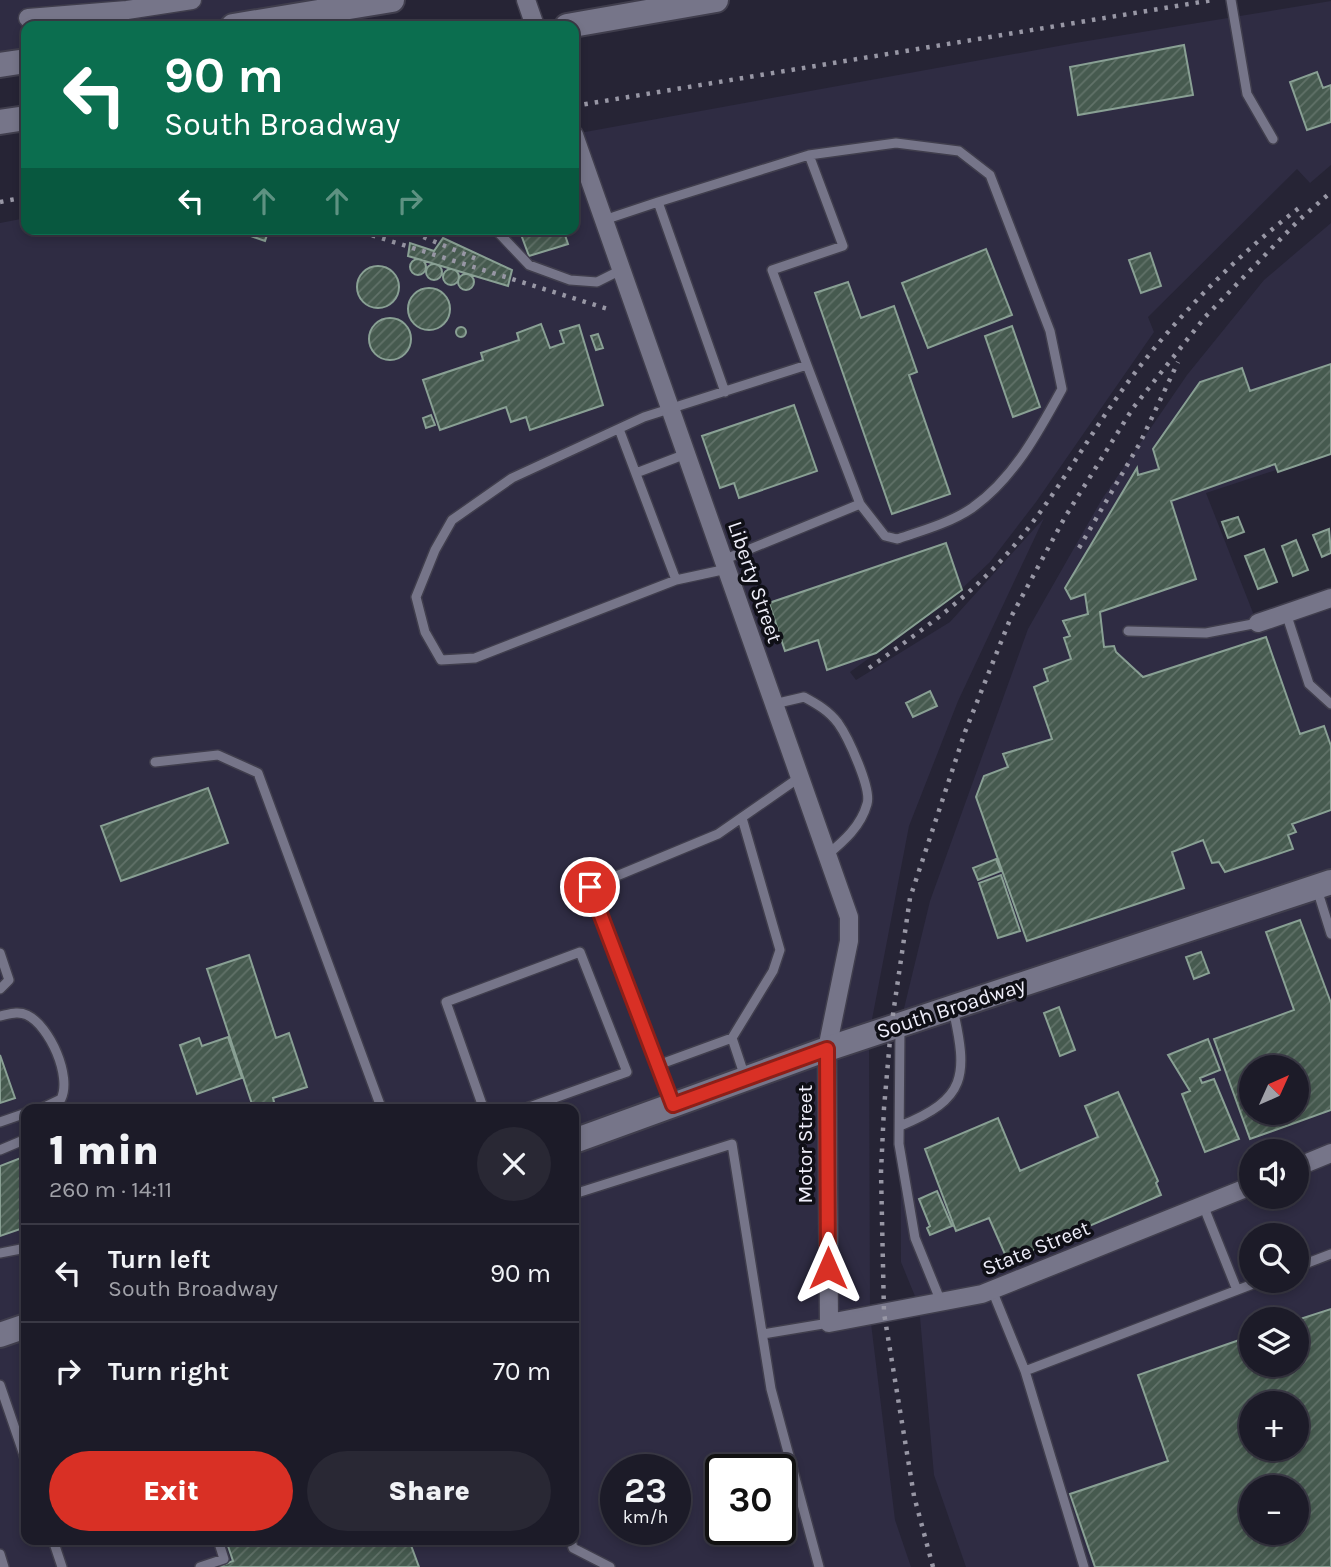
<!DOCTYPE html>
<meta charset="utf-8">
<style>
:root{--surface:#1c1b28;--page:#292834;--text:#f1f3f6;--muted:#a0a1a8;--line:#3a3945;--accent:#d93025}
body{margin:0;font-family:Karla,sans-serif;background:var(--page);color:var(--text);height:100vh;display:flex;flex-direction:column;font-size:26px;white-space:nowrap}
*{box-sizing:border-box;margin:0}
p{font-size:23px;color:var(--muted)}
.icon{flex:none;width:38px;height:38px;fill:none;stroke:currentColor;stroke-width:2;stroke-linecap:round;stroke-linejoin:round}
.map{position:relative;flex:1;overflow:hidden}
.drawer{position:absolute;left:21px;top:1104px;width:558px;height:441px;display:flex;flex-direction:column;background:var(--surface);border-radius:14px;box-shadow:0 4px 10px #0003,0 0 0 2px var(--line)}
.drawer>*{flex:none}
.top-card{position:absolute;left:21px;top:21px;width:558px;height:214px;border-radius:14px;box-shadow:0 4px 10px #0003,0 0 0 2px var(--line);background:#0b6e4f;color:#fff;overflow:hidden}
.needle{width:46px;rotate:45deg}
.tools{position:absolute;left:1239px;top:1055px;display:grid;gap:14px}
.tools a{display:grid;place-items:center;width:70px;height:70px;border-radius:50%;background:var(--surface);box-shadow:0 4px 10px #0003,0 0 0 2px var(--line);font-size:35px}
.speed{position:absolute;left:600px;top:1454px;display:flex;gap:14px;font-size:35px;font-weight:700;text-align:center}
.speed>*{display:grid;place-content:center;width:91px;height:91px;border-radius:50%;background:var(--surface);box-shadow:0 4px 10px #0003,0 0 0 2px var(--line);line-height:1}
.speed small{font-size:18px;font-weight:400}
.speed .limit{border:4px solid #111;border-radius:10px;background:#fff;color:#111}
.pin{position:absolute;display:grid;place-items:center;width:60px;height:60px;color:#fff;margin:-30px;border:4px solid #fff;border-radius:50%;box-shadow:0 2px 7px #0007}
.me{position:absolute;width:77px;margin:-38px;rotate:0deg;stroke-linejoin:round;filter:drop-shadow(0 0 5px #0008)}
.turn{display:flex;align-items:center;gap:24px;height:147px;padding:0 28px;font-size:32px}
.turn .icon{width:91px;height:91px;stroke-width:2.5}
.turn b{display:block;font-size:49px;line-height:60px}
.lanes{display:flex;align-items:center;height:66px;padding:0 28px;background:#0003;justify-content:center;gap:35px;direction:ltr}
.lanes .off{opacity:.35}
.round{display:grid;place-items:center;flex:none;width:74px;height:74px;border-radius:37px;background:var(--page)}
.headline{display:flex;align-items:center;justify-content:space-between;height:119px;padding:0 28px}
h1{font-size:42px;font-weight:800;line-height:52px}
.action{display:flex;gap:14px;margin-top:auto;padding:14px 28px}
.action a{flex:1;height:80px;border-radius:42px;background:var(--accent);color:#fff;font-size:28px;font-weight:800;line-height:80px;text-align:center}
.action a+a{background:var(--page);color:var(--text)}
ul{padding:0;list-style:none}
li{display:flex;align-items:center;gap:21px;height:98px;padding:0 28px;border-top:2px solid var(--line)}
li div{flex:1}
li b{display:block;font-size:26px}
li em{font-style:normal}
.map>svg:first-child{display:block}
</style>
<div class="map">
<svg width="1331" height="1567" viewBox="0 0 1331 1567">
<defs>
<pattern id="building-hatch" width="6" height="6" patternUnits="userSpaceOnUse" patternTransform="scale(1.75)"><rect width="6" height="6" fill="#465a4f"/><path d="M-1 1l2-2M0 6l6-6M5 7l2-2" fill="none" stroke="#617269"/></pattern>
</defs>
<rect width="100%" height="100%" fill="#262435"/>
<path fill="#2f2c43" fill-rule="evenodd" d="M0,0H392L233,26H26V61L0,65Z
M1331,1V165L1310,183L1297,169L1148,317L1154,332L1036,502L990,562L952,598L850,672L856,680L950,622L1044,518L958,701L909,826L869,1035L870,1315L895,1520L911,1567H0V223L26,218V229H574V134L1075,43ZM26,1110H574V1540H26ZM616,1470H676V1530H616ZM721,1470H780V1530H721Z
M1331,223V452L1206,493L1257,623L1331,603V1567H966L934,1475L919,1306L901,1262L900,1025L930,901L1028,629L1102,499L1187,375L1264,280ZM1251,1068H1297V1113H1251ZM1251,1152H1297V1197H1251ZM1251,1236H1297V1281H1251ZM1251,1320H1297V1365H1251ZM1251,1404H1297V1449H1251ZM1251,1488H1297V1533H1251Z"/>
<path fill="url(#building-hatch)" stroke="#89a094" stroke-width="2" fill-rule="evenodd" d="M1184,45L1193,95L1078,115L1070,67Z
M1317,72L1323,88L1331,85V122L1307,130L1290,82Z
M247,229H269L265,241L245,234Z
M519,229H563L568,244L529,256Z
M443,238L512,270L508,286L408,256L410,243L434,251Z
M986,249L1012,315L928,348L902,283Z
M1150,253L1161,286L1141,293L1129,260Z
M410 267a8 8 0 1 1 16 0a8 8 0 1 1-16 0Z
M426 272a8 8 0 1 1 16 0a8 8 0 1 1-16 0Z
M357 287a21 21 0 1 1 42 0a21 21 0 1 1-42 0Z
M443 277a8 8 0 1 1 16 0a8 8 0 1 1-16 0Z
M458 282a8 8 0 1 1 16 0a8 8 0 1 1-16 0Z
M848,282L861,318L894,306L917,372L909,375L950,494L892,514L815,293Z
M408 309a21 21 0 1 1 42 0a21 21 0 1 1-42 0Z
M369 339a21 21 0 1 1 42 0a21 21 0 1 1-42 0Z
M541,324L550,348L564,343L560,331L579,325L603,405L530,430L526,417L511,422L506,407L440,430L423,380L483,360L481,353L519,340L517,333Z
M1012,326L1040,407L1013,417L985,336Z
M456 332a5 5 0 1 1 10 0a5 5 0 1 1-10 0Z
M598,334L603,348L596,350L591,336Z
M1331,364V454L1278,472L1275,464L1171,501L1196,579L1100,612L1104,647L1114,646L1116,652L1143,677L1266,637L1300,734L1324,726L1331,746V810L1292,824L1296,832L1288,835L1293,849L1225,872L1219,862L1212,863L1203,840L1172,852L1184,888L1027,941L976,797L984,776L1008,767L1003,754L1052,739L1034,687L1048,681L1044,669L1071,659L1064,638L1070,636L1063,621L1088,614L1085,594L1071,599L1065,588L1137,468L1138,475L1159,469L1153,449L1200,382L1242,368L1250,391Z
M794,405L817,471L739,498L734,483L720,488L702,436Z
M431,415L435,425L426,428L423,418Z
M1238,517L1244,532L1228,538L1222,522Z
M1329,529L1331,553L1322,557L1313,535Z
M1296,540L1308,570L1293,576L1282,546Z
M946,543L962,590L876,653L827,670L818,640L785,651L769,603Z
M1264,549L1277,582L1258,589L1245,556Z
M930,691L937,706L913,717L906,703Z
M208,788L228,843L121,881L101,826Z
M996,859L1001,871L978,880L973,868Z
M1001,875L1020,931L998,938L979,883Z
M1300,920L1331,1003V1110L1250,1139L1214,1039L1294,1010L1266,932ZM1251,1068H1297V1113H1251Z
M1201,952L1209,973L1194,979L1186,957Z
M249,955L276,1038L289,1033L307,1087L273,1098L276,1110H254L207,969Z
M1059,1007L1075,1050L1060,1056L1044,1013Z
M228,1037L242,1078L197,1094L180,1045L199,1038L202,1046Z
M1208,1039L1220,1070L1200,1078L1202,1083L1214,1079L1239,1139L1205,1152L1182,1094L1190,1091L1168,1055Z
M0,1055L15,1098L0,1103Z
M1118,1092L1158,1181L1156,1183L1161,1195L1008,1261L989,1218L956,1231L925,1149L998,1118L1020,1171L1098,1137L1085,1106Z
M26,1156V1227L0,1236V1166Z
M937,1191L952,1226L930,1235L927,1228L930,1226L919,1199Z
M1331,1309V1567H1095L1070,1494L1168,1461L1138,1375L1251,1336V1365H1297V1320ZM1251,1404H1297V1449H1251ZM1251,1488H1297V1533H1251Z
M226,1540H409L419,1567H218L233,1561Z"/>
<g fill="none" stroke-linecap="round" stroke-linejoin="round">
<g stroke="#403e4d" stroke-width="12">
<path id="lane" d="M1231,0L1247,94L1273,139
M809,155L896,143L959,151L990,175L1050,331L1062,389C1038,433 1013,479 972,508C950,523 921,531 897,539L885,536L860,504
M658,202L809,155L843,246L772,270L807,365
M604,220L658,202L725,392
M495,229L529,265L570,280L597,282L621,270
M619,429L676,580L727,569
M636,473L686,454
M676,580L475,658L441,660L425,632L416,597L435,550L452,520L512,478L644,417L807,365L860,504L723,560
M1286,613L1309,684L1331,704
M1128,631L1206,633L1258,623
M774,704L804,697C817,704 829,711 838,723C848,737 872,789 867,804C861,826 844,841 827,855
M155,762L218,755L258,773L382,1110
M742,818L780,950L773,971L732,1038L745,1077
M1317,889L1331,934
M0,953L9,980L0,989
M0,1016C10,1014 18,1011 27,1015C50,1026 72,1077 61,1099L38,1110
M900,1027L899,1144L915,1238L941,1302
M658,1065L732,1038
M673,1103L590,887L718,834L800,777
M484,1110L446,1002L580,952L627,1072L521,1110
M0,1122L26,1113
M900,1126C967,1099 968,1076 953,1009
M0,1150L26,1139
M574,1194L732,1144L771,1389L819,1567
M1203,1205L1237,1290
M0,1253L26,1248
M1297,1267L1331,1254
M992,1290L1025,1371L1261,1281
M763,1334L829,1323
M1025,1371L1084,1567
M0,1385L26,1461
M53,1540L62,1567
M477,1540H479
M571,1540L573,1548L610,1567
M0,1554L4,1567
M200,1567L224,1559L218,1540"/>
</g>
<g stroke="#403e4d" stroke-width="21">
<path id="street" d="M526,0L535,26
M28,18L127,10L192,0
M574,135L849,917V941L827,1049L829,1323L982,1294L1251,1186
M1258,623L1331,598
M1297,1167L1331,1153"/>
</g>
<g stroke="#403e4d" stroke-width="28">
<path id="secondary" d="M233,26L392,0
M567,26L716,0
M0,65L26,61
M0,122L26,118
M574,1141L827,1049L1331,882
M0,1335L26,1326"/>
</g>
<use href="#lane" stroke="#767589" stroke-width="9"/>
<use href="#street" stroke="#767589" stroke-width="18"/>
<use href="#secondary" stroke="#767589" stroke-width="24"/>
<path stroke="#9897a5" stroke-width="4.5" stroke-dasharray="3.5 7" stroke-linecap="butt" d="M574,106L1213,0
M0,202L26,197
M352,229L608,309
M404,229L479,260
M1079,548L1140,443L1178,362
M869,668C911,638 953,609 990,572C1047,515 1083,442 1131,378C1179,314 1239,253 1303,205
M933,1567L914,1496L884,1313L881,1172L884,1108L891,1028L910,898L965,732L1011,617L1065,517L1133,408L1205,317L1298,221L1331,192"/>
</g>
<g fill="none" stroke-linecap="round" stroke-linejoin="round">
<g stroke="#8d1f18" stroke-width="18">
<path id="route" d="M590,887L673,1105L827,1049L828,1268"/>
</g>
<use href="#route" stroke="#d93025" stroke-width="12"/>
</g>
<g text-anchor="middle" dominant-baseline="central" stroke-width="7" stroke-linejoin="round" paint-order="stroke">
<g font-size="21" fill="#efeefa" stroke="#0f0f16">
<text transform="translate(755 582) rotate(71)">Liberty Street</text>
<text transform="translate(951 1008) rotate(-18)">South Broadway</text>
<text transform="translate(805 1144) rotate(-90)">Motor Street</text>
<text transform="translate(1036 1248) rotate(-22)">State Street</text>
</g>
</g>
</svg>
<div class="tools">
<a><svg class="needle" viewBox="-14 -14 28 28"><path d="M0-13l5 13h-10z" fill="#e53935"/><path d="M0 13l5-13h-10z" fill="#a0a1a8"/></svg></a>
<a><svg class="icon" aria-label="sound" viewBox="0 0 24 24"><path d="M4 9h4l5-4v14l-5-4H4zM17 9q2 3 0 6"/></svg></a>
<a><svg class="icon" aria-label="search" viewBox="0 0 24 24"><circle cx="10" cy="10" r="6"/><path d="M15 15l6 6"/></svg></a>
<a><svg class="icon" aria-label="layers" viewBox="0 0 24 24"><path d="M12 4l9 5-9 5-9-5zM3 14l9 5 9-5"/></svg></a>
<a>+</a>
<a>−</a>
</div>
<div class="speed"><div>23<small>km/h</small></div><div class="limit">30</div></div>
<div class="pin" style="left:590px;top:887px;background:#d93025"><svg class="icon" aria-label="arrive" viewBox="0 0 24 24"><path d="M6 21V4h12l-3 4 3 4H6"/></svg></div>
<svg class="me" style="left:828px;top:1268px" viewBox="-20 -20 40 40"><path d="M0-17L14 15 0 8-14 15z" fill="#d93025" stroke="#fff" stroke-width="4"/></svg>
<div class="top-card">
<div class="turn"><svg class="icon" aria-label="left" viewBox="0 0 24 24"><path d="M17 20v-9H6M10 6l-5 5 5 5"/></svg><div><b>90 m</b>South Broadway</div></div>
<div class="lanes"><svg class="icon" aria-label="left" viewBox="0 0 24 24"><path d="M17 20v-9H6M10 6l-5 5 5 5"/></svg><svg class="icon off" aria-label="ahead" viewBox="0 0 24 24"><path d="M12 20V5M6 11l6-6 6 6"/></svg><svg class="icon off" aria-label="ahead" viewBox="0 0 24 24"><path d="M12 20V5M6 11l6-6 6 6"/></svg><svg class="icon off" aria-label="right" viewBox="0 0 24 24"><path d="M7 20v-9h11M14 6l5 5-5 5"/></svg></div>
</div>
<section class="drawer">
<div class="headline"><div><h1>1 min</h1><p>260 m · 14:11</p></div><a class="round"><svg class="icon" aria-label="close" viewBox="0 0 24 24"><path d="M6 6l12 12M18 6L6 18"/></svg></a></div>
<ul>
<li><svg class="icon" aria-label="left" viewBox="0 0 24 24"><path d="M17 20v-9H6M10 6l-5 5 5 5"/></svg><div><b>Turn left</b><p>South Broadway</p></div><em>90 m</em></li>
<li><svg class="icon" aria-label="right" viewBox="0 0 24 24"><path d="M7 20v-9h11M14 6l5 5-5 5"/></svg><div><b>Turn right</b></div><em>70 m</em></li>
</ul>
<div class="action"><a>Exit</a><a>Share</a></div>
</section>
</div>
